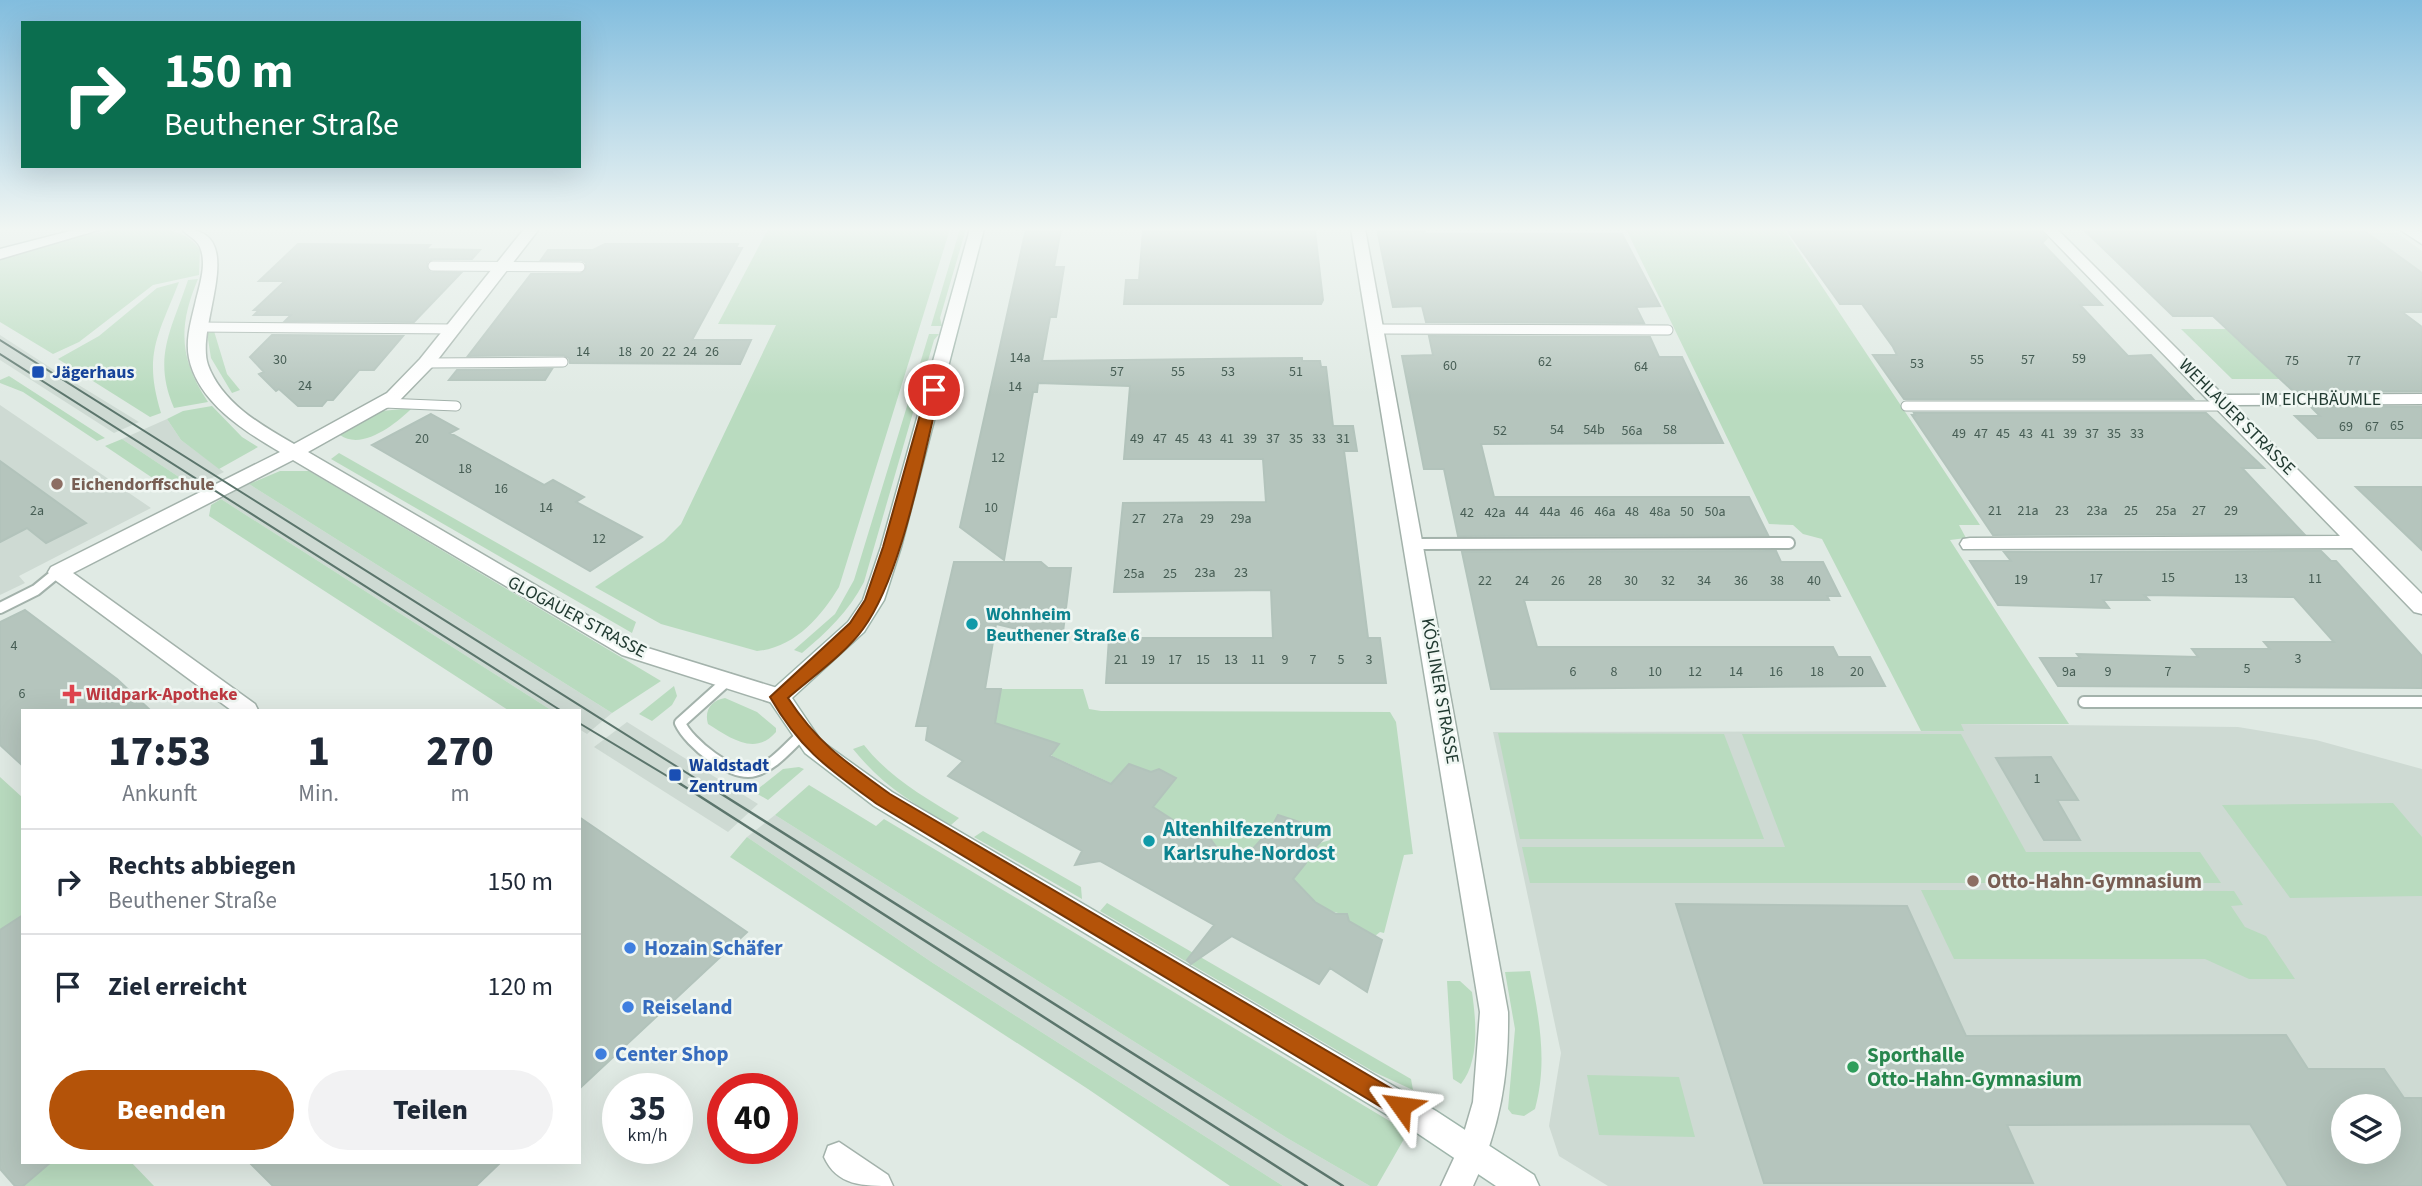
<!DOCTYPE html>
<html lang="de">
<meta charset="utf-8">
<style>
:root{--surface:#fff;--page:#f2f2f3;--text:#1f2937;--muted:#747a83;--line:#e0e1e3;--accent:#b45309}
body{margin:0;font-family:"Source Sans 3",sans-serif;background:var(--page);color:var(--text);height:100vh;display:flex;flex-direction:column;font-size:26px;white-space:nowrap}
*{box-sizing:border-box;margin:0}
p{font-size:23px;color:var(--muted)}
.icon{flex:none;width:38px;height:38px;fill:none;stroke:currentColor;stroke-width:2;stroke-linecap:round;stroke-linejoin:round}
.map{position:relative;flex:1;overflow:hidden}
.drawer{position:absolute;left:21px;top:709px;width:560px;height:455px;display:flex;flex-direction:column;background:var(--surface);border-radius:0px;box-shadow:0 7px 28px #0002}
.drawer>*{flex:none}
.banner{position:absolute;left:21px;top:21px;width:560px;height:147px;border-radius:0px;box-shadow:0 7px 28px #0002;background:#0b6e4f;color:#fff;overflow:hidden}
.fabs{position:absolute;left:2331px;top:1094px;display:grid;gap:14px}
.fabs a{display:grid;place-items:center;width:70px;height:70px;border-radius:50%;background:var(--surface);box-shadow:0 7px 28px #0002;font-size:35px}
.speed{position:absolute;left:602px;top:1073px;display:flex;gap:14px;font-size:35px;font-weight:700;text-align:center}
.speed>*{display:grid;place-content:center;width:91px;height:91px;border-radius:50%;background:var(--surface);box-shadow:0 7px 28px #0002;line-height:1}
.speed small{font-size:18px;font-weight:400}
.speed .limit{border:10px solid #d22;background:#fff;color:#111}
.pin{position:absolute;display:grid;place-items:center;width:60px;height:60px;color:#fff;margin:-30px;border:4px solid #fff;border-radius:50%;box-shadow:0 2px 7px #0007}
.me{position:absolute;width:77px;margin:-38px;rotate:301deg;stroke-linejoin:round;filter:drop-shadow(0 0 5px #0008)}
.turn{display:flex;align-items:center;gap:24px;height:147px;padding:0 28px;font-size:32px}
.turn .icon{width:91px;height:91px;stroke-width:2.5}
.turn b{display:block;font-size:49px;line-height:60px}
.eta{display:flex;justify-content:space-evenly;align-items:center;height:119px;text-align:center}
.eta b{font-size:42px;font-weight:800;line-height:49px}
.cta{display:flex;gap:14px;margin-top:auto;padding:14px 28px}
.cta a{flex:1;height:80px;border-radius:42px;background:var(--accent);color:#fff;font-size:28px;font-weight:800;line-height:80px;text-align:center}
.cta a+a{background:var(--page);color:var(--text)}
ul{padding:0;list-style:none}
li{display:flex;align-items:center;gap:21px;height:105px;padding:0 28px;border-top:2px solid var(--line)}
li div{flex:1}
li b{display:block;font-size:26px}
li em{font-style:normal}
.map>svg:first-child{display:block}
</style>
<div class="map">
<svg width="2422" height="1186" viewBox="0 0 2422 1186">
<rect width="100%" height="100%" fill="#e0eae4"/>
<path fill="#cedad3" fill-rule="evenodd" d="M2338,229H2392L2422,251V271H2394Z
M0,335L51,368L139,422L114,433L0,360Z
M0,405L151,508L19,576L25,583L0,595Z
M167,419L181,440L224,472L194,487L122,439Z
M249,484L612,713L587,734L579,729V710H551L221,499Z
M627,722L758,804L728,832L594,747Z
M1960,724L2238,727L2316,740L2422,769V1186H1608L1559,1156L1549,1126L1561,1053L1493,732L1963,731ZM2343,1106H2389V1152H2343Z
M775,815L1287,1138L1370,1186H1283L933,963L747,837Z"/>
<path fill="#b9dbbf" d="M118,229C146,229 183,223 200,250L199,275L153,285L79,342L53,354L0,322V258L61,239Z
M768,229H950L839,587C821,617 794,648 757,651L661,624L595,587L664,541L681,524L776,325L718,324Z
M960,229H966L940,318L942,326H931Z
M1626,229H1784L1980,525H1959L1966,538L1950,540L2069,724H1961L1964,731H1921L1822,539L1803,534L1793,525L1769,524Z
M198,279C178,326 179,359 208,402L174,408C152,357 172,329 188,280Z
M179,282C158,336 143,354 161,413L150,417L58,359L99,336L157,288Z
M2181,329H2227L2280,379H2232Z
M214,331L227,374L240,390L232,393L211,358L207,333Z
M929,334H939L934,340L864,582C849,611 827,632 802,653L794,650L835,614L854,580Z
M9,376L105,438L97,441L23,392L0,383V380Z
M212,406L242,437L258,447L219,469L181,440L167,419L183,411Z
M412,408C396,424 362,451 340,435L382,411Z
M122,439L194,487L169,489L105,446Z
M339,453L636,622L632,633L331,459Z
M280,471H309L661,681L612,713L249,484Z
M221,499L551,710H508L209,516L211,505Z
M674,686L677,696L672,705L652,721L639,714Z
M1001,689H1083L1089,709L1101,711L1390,712L1396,722L1413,854L1404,855L1384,933L1380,932L1375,936L1349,921L1347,914C1323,914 1304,893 1286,878L1306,863V857L1320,843L1330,840L1329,831L1309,821L1307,825L1278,815L1270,830L1245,857C1228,859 1219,851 1209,837L1201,838L1153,807L1175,778L1159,769L1151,772L1129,764L1111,783L1052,756L1051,753L995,723Z
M725,698L757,712L776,728V732C755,757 729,737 708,724C704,711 711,700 725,698Z
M1498,733L1724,734L1764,839H1520Z
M1742,734H1961L2026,852H2200L2221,883H1530L1522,847H1785Z
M864,745C890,778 924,797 959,818L951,825C911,802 883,786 853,749Z
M799,767L804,769L768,800L754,792L783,769Z
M0,777L23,798V915L0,930Z
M809,785L876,826L884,819L1408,1132L1377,1186H1370L1287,1138L775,815Z
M2393,803L2422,837V896L2290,898L2222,805Z
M983,831L1081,887L1082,899L974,837Z
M747,837L933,963L1283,1186H1230L1088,1089L730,857Z
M1921,890L2234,891L2243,905L2231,906L2245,927L2266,936L2295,979H2249L2205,959H1954Z
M1107,903L1411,1079L1413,1090L1374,1072L1100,911Z
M1530,971C1539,1018 1548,1062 1535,1109L1524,1116L1512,1114L1508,1109L1515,1029L1505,972Z
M1447,981H1460L1472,992C1476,1021 1480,1060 1461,1084L1453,1079Z
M1587,1075L1679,1077L1695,1137L1599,1135Z
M51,1162H131L154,1186H20Z"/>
<path fill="#b5c5bd" stroke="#b2c3bb" stroke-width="2" fill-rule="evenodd" d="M1026,229H1061L1054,267H1064L1056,317H1050L1042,361L1302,358V361H1320L1321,367H1326L1333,426H1353L1357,451H1344L1353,519L1368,638H1380L1386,683H1106L1109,638H1273L1271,590L1114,592L1123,503L1266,502L1263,459H1124L1130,386L1038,383L1037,392H1033L1004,560L960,527Z
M1377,229H1424L1425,234H1622L1660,306L1636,307L1644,323L1426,322L1422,306L1393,307Z
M2039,229L2047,238L2042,243L2102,305H2080L2128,356L2151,355L2193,399H1904L1873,355H1897L1893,347L1862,304H1840L1787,230Z
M2083,229L2363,230L2422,273V312H2402L2422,327V391L2294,392L2213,316H2173Z
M1143,231H1315L1323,300L1321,304H1124L1126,280H1139Z
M298,244L430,245L426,249L480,250L472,259H433L427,262V269L430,272L461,273L414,322L285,321L291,315H254L259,310H254L285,281H259Z
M605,244H738L736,248H742L692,340H751L740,364L570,363L569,358L563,355L468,356L531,274H580L586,270V263L581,260H541L548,250H593Z
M272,335L403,336L374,370H359L333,400H327L322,406H298L279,389L276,391L259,374L264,372L250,357Z
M1429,336L1650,337L1659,357H1682L1723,443L1481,444L1494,497H1749L1768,535L1458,536L1444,469H1424L1402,356L1433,355Z
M552,369L545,380H449L457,370Z
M2311,407H2422V438H2318L2295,416H2320Z
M1914,413H2206L2264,468H2242L2304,534L1993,535L1912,415H1915Z
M431,414L458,429L450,433L544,485L553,480L584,497L576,502L642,537L590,571L372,445Z
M0,461L32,484L86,523L46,543L27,528L0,542Z
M2356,487H2422V550Z
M1776,551L1781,562H1823L1840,596H1827L1829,600H1524L1537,647H1833L1838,657H1870L1885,686L1491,689L1462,552Z
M2321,551L2331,561H2336L2422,656V688L2058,686L2040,658H2080L2077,654L2198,657L2192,649H2270L2264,642H2334L2294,597L2144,595L2149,600H2103L2109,608L1998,605L1970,561H2011L2004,552Z
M954,562H1041L1048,568H1071L1062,640L996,624L985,689H1001L995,723L1059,744L1050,756L1111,784L1129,764L1151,772L1159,769L1176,778L1153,807L1201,838L1209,837L1217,848L1240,863L1270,830L1278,815L1330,832L1306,857V863L1293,879L1315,902L1336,914H1347L1349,921L1382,940L1367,992L1330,968L1319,984L1232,936L1191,964L1187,960L1214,925L1100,861L1075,865L1082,851L948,776L963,761L926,740L928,726H916Z
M25,610L117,679L150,710H23V766L0,745V622Z
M2051,757L2078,800H2057L2080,840H2044L1996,758Z
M579,817L747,932L579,1089Z
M1676,904L1907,906L1966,1036L2286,1035L2308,1069H2384L2404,1098H2422V1186H2288L2250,1124L2007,1125L2033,1183H1764ZM2343,1106H2389V1152H2343Z
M23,915V1162H51L23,1186H15L0,1169V930Z
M249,1162H501L476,1186H273Z"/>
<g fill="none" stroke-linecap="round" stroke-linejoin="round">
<g stroke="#a3b2ab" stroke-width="11">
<path id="lane-far1" d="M433,266L580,267
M197,327L454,329
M1376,329L1668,330
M426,363L563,362
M384,403L456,406
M1906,406H2226"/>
</g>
<g stroke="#a3b2ab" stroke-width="14">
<path id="lane" d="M1414,544L1789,543
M0,608L36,590L58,572
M729,679L680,723C689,743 732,778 755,771C774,766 789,746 803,734
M2084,702H2422"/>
</g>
<g stroke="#a3b2ab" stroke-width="3">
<path id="street" d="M78,229H102L0,259V249Z
M182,229C252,229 194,325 208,365C222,403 261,425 294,444L387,393L420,359L524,229H539L432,367L399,401L308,452L638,645L787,691L790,697L787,703L779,705L622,655L293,460L73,573L255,704L258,710H231L51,577L48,572L51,567L280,452C244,431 198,402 189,358C185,339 192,318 196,300C200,284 207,263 200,247C196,238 187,236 182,229Z
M1351,229H1365L1508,1012C1509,1074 1500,1130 1473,1186H1441L1461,1143L1473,1102L1480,1012Z
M2042,229H2057L2223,395L2422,394V404L2233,405L2422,594V614L2414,612L2352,548L1963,549L1960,544L1963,539L1970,538L2340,536Z
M2399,229H2416L2422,233V244Z
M839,1142L888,1175L893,1186C863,1186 837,1186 824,1157L828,1146Z"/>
</g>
<g stroke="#9fb5ab" stroke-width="3">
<path id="secondary" d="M970,229H984L901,547L884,600L864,632L792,698L821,741L892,792L1436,1111L1534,1175L1539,1186H1496L1414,1131L874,806L805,753L771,703L768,697L771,691L848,622L863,600L881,547Z"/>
</g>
<use href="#lane-far1" stroke="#fff" stroke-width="9"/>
<use href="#lane" stroke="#fff" stroke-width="10"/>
<use href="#street" fill="#fff" fill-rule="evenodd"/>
<use href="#secondary" fill="#fff" fill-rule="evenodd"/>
<path stroke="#5b756c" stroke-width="2" d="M0,340L706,785
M0,354L560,710
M579,723L682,785"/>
<path stroke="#5b756c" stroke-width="2.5" d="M679,783L1307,1186
M704,783L1343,1186"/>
</g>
<linearGradient id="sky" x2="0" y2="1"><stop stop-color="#82bdde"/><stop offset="0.58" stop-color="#f1f6f3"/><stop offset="1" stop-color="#f1f6f3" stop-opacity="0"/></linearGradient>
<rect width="2422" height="395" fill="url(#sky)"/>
<path fill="#b45309" stroke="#753606" stroke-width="2" d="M934,386L940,390C923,456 902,576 863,629C846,653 811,678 788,698C818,744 847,763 890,794L1409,1099L1413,1106L1409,1114L1401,1117L1393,1114L877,804C829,769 801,751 770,697L850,623L865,600L883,547L927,390Z"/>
<g fill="#1a4fb4" stroke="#f0f7f3" stroke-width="2.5">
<rect x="31" y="365" width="14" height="14" rx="3.5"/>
<rect x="668" y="768" width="14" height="14" rx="3.5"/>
</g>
<g fill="#8d6e63" stroke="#f0f7f3" stroke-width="2.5">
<circle cx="57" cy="484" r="7"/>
<circle cx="1973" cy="881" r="7"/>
</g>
<g fill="#0f9aa8" stroke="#f0f7f3" stroke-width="2.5">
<circle cx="972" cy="624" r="7"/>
<circle cx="1149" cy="841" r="7"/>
</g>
<path fill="#e0444e" stroke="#f0f7f3" stroke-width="2.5" d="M68.5 683.5h7v7h7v7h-7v7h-7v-7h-7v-7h7z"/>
<g fill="#3f7fe0" stroke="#f0f7f3" stroke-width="2.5">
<circle cx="630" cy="948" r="7"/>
<circle cx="628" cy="1007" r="7"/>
<circle cx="601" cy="1054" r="7"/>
</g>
<circle fill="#2e9e5b" stroke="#f0f7f3" stroke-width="2.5" cx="1853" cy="1067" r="7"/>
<g text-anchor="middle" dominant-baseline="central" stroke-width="5" stroke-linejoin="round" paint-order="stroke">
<g font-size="14" fill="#465d54">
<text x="583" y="352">14</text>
<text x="625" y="352">18</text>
<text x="647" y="352">20</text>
<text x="669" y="352">22</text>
<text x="690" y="352">24</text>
<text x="712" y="352">26</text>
<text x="1020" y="358">14a</text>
<text x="2079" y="359">59</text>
<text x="280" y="360">30</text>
<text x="1977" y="360">55</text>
<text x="2028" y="360">57</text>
<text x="2292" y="361">75</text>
<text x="2354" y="361">77</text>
<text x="1545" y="362">62</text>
<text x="1917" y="364">53</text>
<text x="1450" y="366">60</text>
<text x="1641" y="367">64</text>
<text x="1117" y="372">57</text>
<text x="1178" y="372">55</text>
<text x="1228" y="372">53</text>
<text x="1296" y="372">51</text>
<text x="305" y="386">24</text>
<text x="1015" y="387">14</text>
<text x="2397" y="426">65</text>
<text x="2346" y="427">69</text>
<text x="2372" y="427">67</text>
<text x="1557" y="430">54</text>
<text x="1594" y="430">54b</text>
<text x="1670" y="430">58</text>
<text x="1500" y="431">52</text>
<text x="1632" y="431">56a</text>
<text x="1959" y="434">49</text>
<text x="1981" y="434">47</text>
<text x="2003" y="434">45</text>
<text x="2026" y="434">43</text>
<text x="2048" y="434">41</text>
<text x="2070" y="434">39</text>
<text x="2092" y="434">37</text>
<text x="2114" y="434">35</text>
<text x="2137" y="434">33</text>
<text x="422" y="439">20</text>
<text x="1137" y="439">49</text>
<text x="1160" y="439">47</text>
<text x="1182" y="439">45</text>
<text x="1205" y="439">43</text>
<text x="1227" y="439">41</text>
<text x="1250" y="439">39</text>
<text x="1273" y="439">37</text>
<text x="1296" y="439">35</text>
<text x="1319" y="439">33</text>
<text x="1343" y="439">31</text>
<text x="998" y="458">12</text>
<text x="465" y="469">18</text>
<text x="501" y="489">16</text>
<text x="546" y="508">14</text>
<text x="991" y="508">10</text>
<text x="37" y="511">2a</text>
<text x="1995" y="511">21</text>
<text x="2028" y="511">21a</text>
<text x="2062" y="511">23</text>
<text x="2097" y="511">23a</text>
<text x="2131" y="511">25</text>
<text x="2166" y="511">25a</text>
<text x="2199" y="511">27</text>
<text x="2231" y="511">29</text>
<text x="1522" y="512">44</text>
<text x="1550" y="512">44a</text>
<text x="1577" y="512">46</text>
<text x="1605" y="512">46a</text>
<text x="1632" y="512">48</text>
<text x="1660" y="512">48a</text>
<text x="1687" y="512">50</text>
<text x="1715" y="512">50a</text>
<text x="1467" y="513">42</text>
<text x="1495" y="513">42a</text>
<text x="1139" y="519">27</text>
<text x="1173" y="519">27a</text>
<text x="1207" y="519">29</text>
<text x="1241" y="519">29a</text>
<text x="599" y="539">12</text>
<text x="1205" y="573">23a</text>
<text x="1241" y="573">23</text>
<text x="1134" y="574">25a</text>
<text x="1170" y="574">25</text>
<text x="2168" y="578">15</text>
<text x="2096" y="579">17</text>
<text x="2241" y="579">13</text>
<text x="2315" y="579">11</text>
<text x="2021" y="580">19</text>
<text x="1485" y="581">22</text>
<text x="1522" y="581">24</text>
<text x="1558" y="581">26</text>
<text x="1595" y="581">28</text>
<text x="1631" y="581">30</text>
<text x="1668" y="581">32</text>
<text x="1704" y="581">34</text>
<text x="1741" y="581">36</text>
<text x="1777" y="581">38</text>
<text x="1814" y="581">40</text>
<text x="14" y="646">4</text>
<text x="2298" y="659">3</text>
<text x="1121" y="660">21</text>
<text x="1148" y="660">19</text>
<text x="1175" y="660">17</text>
<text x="1203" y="660">15</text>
<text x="1231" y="660">13</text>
<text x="1258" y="660">11</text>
<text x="1285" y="660">9</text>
<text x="1313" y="660">7</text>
<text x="1341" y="660">5</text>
<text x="1369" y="660">3</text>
<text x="2247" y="669">5</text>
<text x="1573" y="672">6</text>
<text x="1614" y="672">8</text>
<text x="1655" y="672">10</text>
<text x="1695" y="672">12</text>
<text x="1736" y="672">14</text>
<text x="1776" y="672">16</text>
<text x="1817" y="672">18</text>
<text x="1857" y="672">20</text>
<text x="2069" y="672">9a</text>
<text x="2108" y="672">9</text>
<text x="2168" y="672">7</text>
<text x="22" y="694">6</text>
<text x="2037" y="779">1</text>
</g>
<g font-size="18" font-weight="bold" fill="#164399" stroke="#f0f7f3" text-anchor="start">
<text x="52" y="372">Jägerhaus</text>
<text x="689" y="765">Waldstadt<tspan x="689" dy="21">Zentrum</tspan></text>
</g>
<g font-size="18" fill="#213a31" stroke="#f0f7f3">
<text x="2321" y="399">IM EICHBÄUMLE</text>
<text transform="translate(2237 417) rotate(45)">WEHLAUER STRASSE</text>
<text transform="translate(577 617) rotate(28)">GLOGAUER STRASSE</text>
<text transform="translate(1440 691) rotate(80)">KÖSLINER STRASSE</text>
</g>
<g font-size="18" font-weight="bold" fill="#785e54" stroke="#f0f7f3" text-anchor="start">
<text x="71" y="484">Eichendorffschule</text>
</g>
<g font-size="18" font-weight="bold" fill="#0d838f" stroke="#f0f7f3" text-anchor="start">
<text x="986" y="614">Wohnheim<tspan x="986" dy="21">Beuthener Straße 6</tspan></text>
</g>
<g font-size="18" font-weight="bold" fill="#be3a42" stroke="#f0f7f3" text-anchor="start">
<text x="86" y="694">Wildpark-Apotheke</text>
</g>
<g font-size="21" font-weight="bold" fill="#0d838f" stroke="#f0f7f3" text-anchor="start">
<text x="1163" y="829">Altenhilfezentrum<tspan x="1163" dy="24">Karlsruhe-Nordost</tspan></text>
</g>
<g font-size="21" font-weight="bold" fill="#785e54" stroke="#f0f7f3" text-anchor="start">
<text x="1987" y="881">Otto-Hahn-Gymnasium</text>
</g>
<g font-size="21" font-weight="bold" fill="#366cbe" stroke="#f0f7f3" text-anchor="start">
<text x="644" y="948">Hozain Schäfer</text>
<text x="642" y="1007">Reiseland</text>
<text x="615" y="1054">Center Shop</text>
</g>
<g font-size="21" font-weight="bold" fill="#27864d" stroke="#f0f7f3" text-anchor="start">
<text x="1867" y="1055">Sporthalle<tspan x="1867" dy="24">Otto-Hahn-Gymnasium</tspan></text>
</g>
</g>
</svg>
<div class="fabs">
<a><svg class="icon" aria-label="layers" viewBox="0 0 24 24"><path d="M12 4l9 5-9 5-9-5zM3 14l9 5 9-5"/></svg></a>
</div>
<div class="speed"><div>35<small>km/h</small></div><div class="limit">40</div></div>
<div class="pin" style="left:934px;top:390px;background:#d93025"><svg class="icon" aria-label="arrive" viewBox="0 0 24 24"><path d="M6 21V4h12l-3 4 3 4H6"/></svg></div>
<svg class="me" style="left:1401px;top:1106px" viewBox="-20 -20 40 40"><path d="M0-17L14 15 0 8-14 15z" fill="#b45309" stroke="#fff" stroke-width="4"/></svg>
<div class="banner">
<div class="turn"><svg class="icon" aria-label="right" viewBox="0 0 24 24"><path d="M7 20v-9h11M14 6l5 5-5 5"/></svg><div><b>150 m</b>Beuthener Straße</div></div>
</div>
<section class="drawer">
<div class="eta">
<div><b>17:53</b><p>Ankunft</p></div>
<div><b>1</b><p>Min.</p></div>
<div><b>270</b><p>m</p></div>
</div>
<ul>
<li><svg class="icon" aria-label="right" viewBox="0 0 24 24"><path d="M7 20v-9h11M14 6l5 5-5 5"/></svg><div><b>Rechts abbiegen</b><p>Beuthener Straße</p></div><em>150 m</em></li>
<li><svg class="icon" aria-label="arrive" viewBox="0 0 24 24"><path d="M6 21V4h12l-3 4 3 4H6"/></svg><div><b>Ziel erreicht</b></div><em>120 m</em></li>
</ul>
<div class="cta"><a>Beenden</a><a>Teilen</a></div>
</section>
</div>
